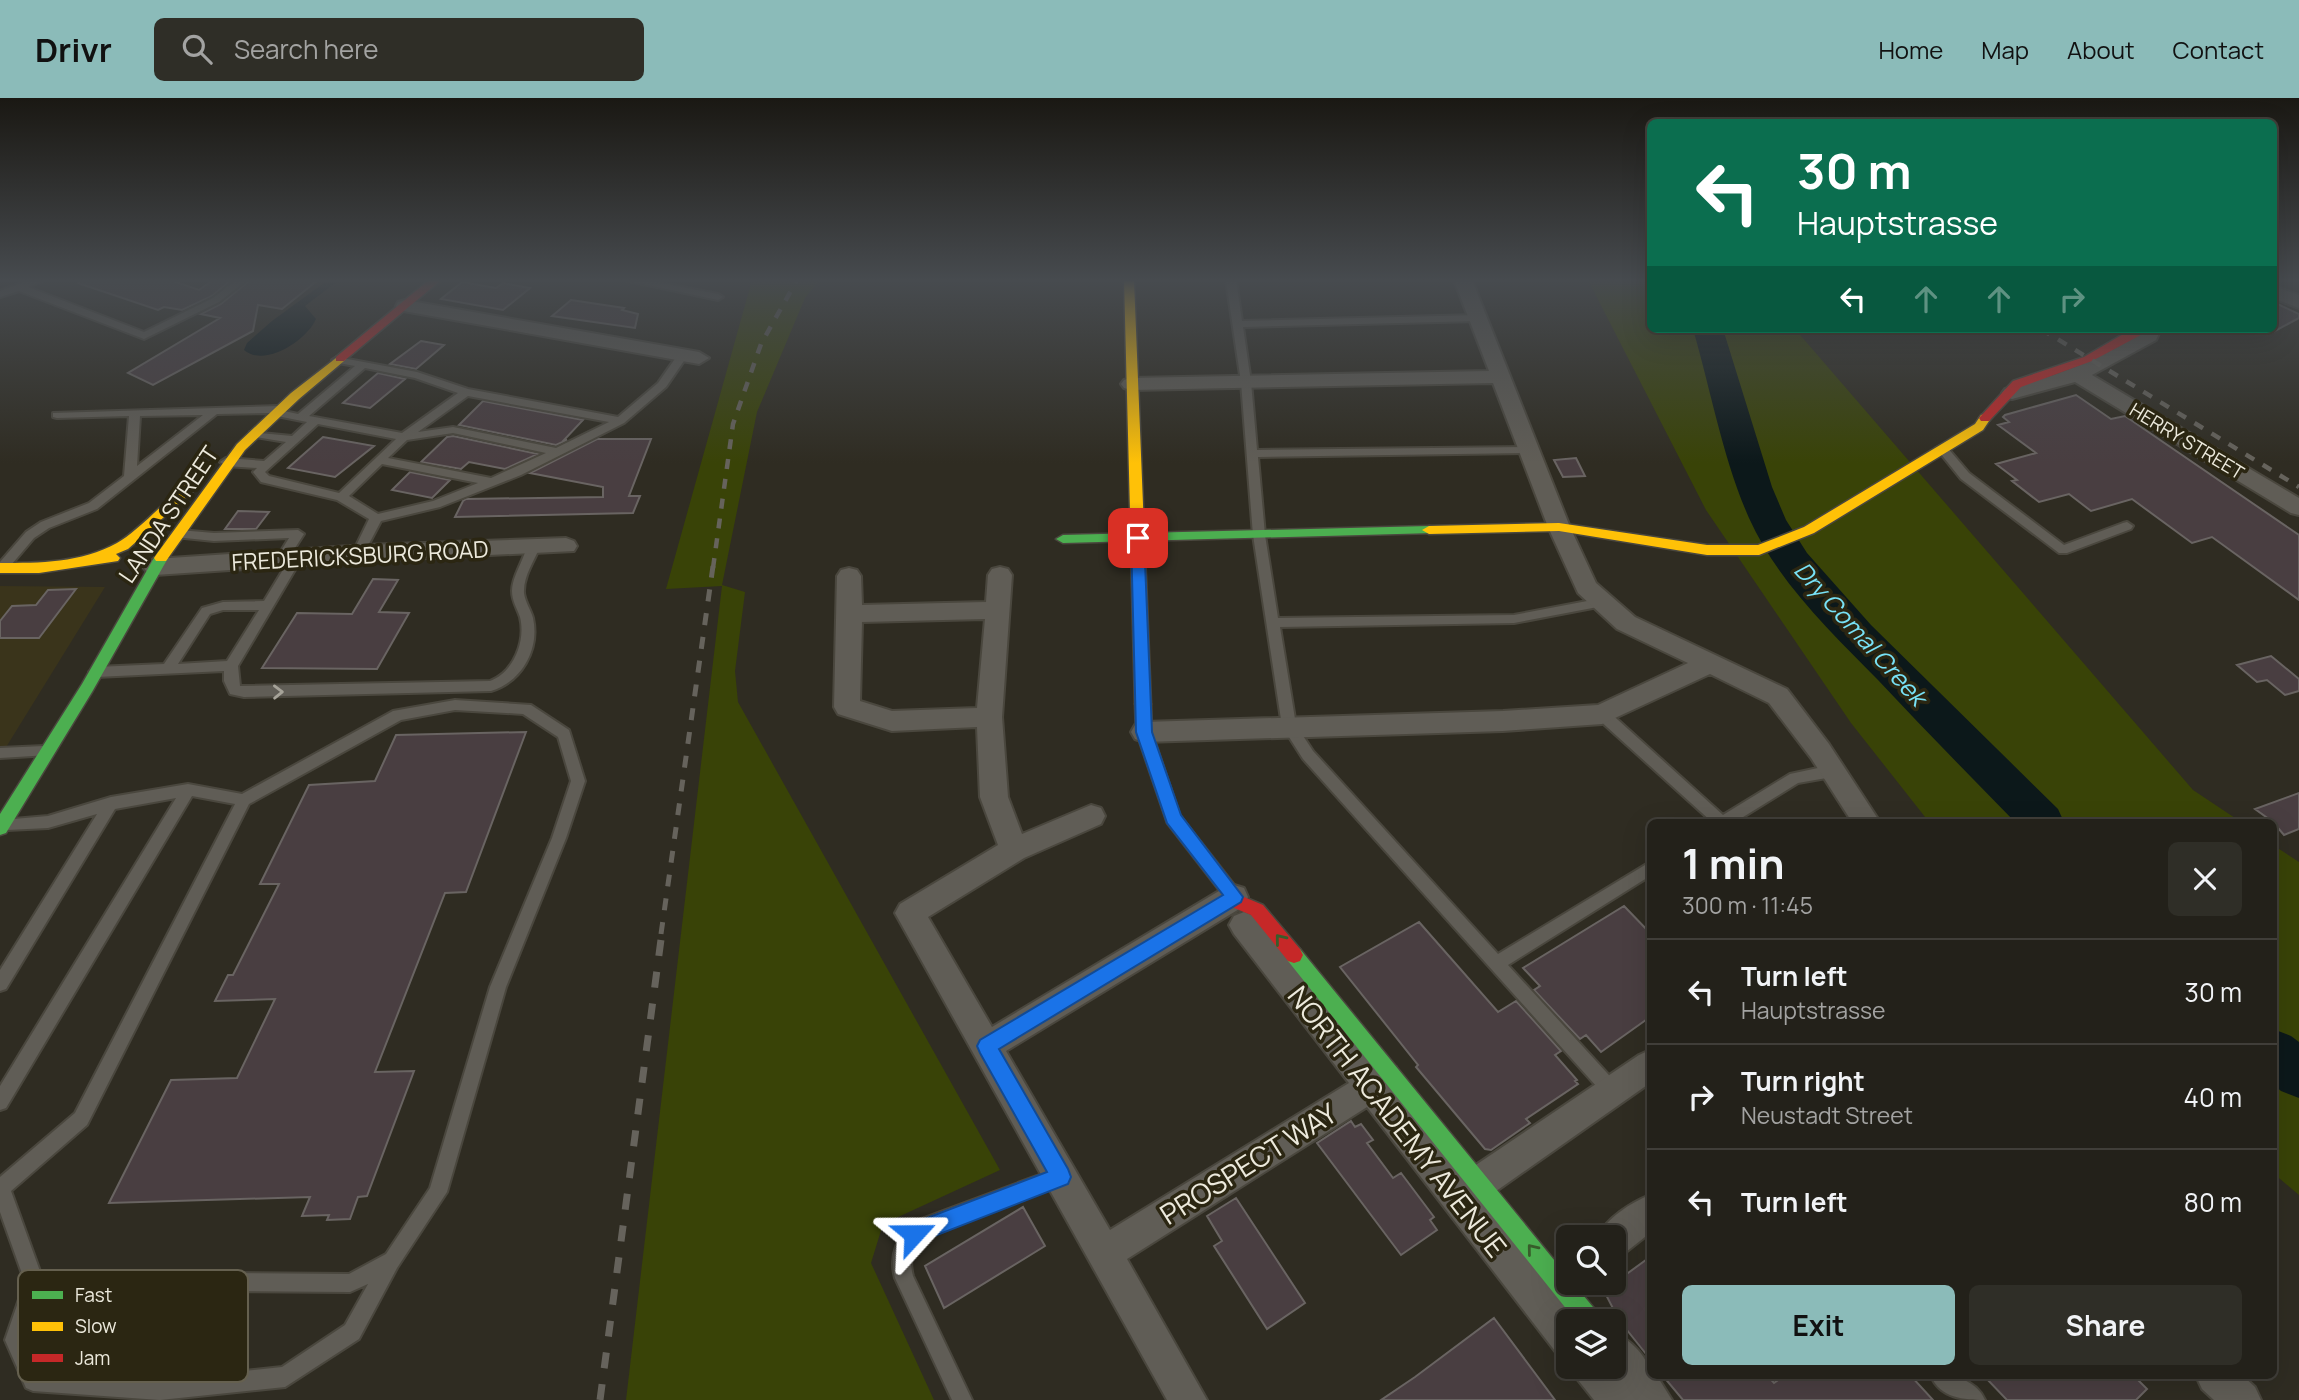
<!DOCTYPE html>
<meta charset="utf-8">
<style>
:root{--surface:#23211a;--page:#2f2e27;--text:#f1f3f6;--muted:#a3a3a2;--line:#403e39;--accent:#8bbbb9}
body{margin:0;font-family:Manrope,sans-serif;background:var(--page);color:var(--text);height:100vh;display:flex;flex-direction:column;font-size:26px;white-space:nowrap}
*{box-sizing:border-box;margin:0}
p{font-size:23px;color:var(--muted)}
.icon{flex:none;width:38px;height:38px;fill:none;stroke:currentColor;stroke-width:2;stroke-linecap:round;stroke-linejoin:round}
.map{position:relative;flex:1;overflow:hidden}
.panel{position:absolute;left:1647px;top:721px;width:630px;height:560px;display:flex;flex-direction:column;background:var(--surface);border-radius:10px;box-shadow:0 7px 28px #0002,0 0 0 2px var(--line)}
.panel>*{flex:none}
.banner{position:absolute;left:1647px;top:21px;width:630px;height:214px;border-radius:10px;box-shadow:0 7px 28px #0002,0 0 0 2px var(--line);background:#0b6e4f;color:#fff;overflow:hidden}
.tools{position:absolute;left:1556px;top:1127px;display:grid;gap:14px}
.tools a{display:grid;place-items:center;width:70px;height:70px;border-radius:10px;background:var(--surface);box-shadow:0 7px 28px #0002,0 0 0 2px var(--line);font-size:35px}
.pin{position:absolute;display:grid;place-items:center;width:60px;height:60px;color:#fff;margin:-30px;border-radius:14px;box-shadow:0 4px 10px #0006}
.me{position:absolute;width:77px;margin:-38px;rotate:66deg;stroke-linejoin:round;filter:drop-shadow(0 0 5px #0008)}
.turn{display:flex;align-items:center;gap:24px;height:147px;padding:0 35px;font-size:32px}
.turn .icon{width:91px;height:91px;stroke-width:2.5}
.turn b{display:block;font-size:49px;line-height:60px}
.lanes{display:flex;align-items:center;height:66px;padding:0 35px;background:#0003;justify-content:center;gap:35px;direction:ltr}
.lanes .off{opacity:.35}
.round{display:grid;place-items:center;flex:none;width:74px;height:74px;border-radius:10px;background:var(--page)}
.overview{display:flex;align-items:center;justify-content:space-between;height:119px;padding:0 35px}
h1{font-size:42px;font-weight:700;line-height:52px}
.action{display:flex;gap:14px;margin-top:auto;padding:14px 35px}
.action a{flex:1;height:80px;border-radius:10px;background:var(--accent);color:#111;font-size:28px;font-weight:700;line-height:80px;text-align:center}
.action a+a{background:var(--page);color:var(--text)}
ul{padding:0;list-style:none}
li{display:flex;align-items:center;gap:21px;height:105px;padding:0 35px;border-top:2px solid var(--line)}
li div{flex:1}
li b{display:block;font-size:26px}
li em{font-style:normal}
header{display:flex;align-items:center;gap:42px;box-sizing:border-box;height:98px;padding:0 35px;background:var(--accent);color:#111}
header strong{font-size:33px}
nav{display:flex;gap:38px;margin-inline-start:auto;font-size:24px}
.search{width:490px;height:63px;background:var(--page);display:flex;align-items:center;gap:18px;box-sizing:border-box;padding:0 24px;border-radius:10px;color:var(--muted);font-size:26px}
.map>svg:first-child{display:block}
</style>
<header>
<strong>Drivr</strong>
<div class="search"><svg class="icon" aria-label="search" viewBox="0 0 24 24"><circle cx="10" cy="10" r="6"/><path d="M15 15l6 6"/></svg>Search here</div>
<nav><a>Home</a><a>Map</a><a>About</a><a>Contact</a></nav>
</header>
<div class="map">
<svg width="2299" height="1302" viewBox="0 0 2299 1302">
<rect width="100%" height="100%" fill="#2f2c22"/>
<path fill="#3a341b" d="M0,488L105,489L0,659Z"/>
<path fill="#394307" d="M752,182H819L805,200L757,314L722,487L745,494L735,573L738,604L1000,1072L883,1126L871,1165L934,1302H626L722,488L666,491Z
M1588,182H1650V231H1795L2193,692L2241,724H1929L1851,625L1706,412Z
M2273,747L2299,764V1097L2273,1075Z"/>
<path fill="#0c181a" d="M328,182H339L305,208L316,221C307,242 265,270 244,252L247,245L272,223Z"/>
<g fill="none" stroke-linecap="round" stroke-linejoin="round">
<path stroke="#0c181a" stroke-width="5" d="M2061,231L2064,232"/>
<path fill="#0c181a" fill-rule="evenodd" d="M1693,231H1723L1772,389L1786,422L1807,455L1871,527L2058,711L2064,724H2015C1969,677 1923,630 1878,582C1831,534 1777,483 1749,420C1723,361 1711,293 1693,231Z
M2273,931L2291,938L2299,944V1000L2281,993L2273,986Z"/>
</g>
<path fill="#493e41" stroke="#696462" stroke-width="2" d="M79,182H170L199,192L213,182H231L212,198L182,212L164,209L158,212L78,185Z
M250,182H318L282,211L258,207L253,233L153,287L128,275L220,220L201,216L221,206Z
M462,184L496,190L503,185L530,190L503,212L441,201Z
M571,202L624,210L622,212L638,216L635,230L552,218Z
M2273,204L2299,216V220L2273,234Z
M421,243L444,247L416,271L390,266Z
M378,275L405,281L370,310L343,305Z
M2076,297L2111,321L2125,318L2299,437V502L2212,439L2192,445L2132,401L2091,413L2069,396L2039,404L2012,383L2017,382L1996,366L2036,355L1998,327L2009,324L2003,319L2005,317Z
M483,303L583,322L564,342H567L556,347L459,327Z
M453,338L538,356L505,371L469,364L461,371L421,364L447,339Z
M323,339L374,348L335,379L288,370Z
M597,341H651L629,398H640L633,415L455,419L463,403L466,401L603,399V389L530,375Z
M1576,360L1585,378L1563,379L1554,362Z
M410,374L450,382L432,400L392,392Z
M238,413L269,414L256,431H225Z
M373,481L398,482L379,514L409,515L377,571L262,570L297,515L352,516Z
M76,491L39,540H0V523L12,508L36,507L48,492Z
M2271,558L2299,581V593L2285,597L2267,582L2257,584L2237,567Z
M526,634L466,794L445,795L375,974L414,973L367,1098L358,1099L350,1121L327,1122L329,1117L302,1118L310,1099L109,1105L171,982L237,980L275,901L215,903L228,877H233L279,786H260L309,687L375,683L396,637Z
M2299,695V731L2284,737L2273,724L2255,711Z
M1624,808L1650,835V919L1601,954L1586,937L1580,941L1534,892L1540,888L1523,870Z
M1419,824L1498,914L1516,903L1561,953L1555,957L1577,982L1575,983L1578,986L1526,1021L1530,1025L1491,1052L1485,1051L1416,969L1418,967L1340,869Z
M1351,1023L1355,1029L1361,1026L1373,1042L1367,1045L1393,1080L1401,1075L1434,1119L1430,1122L1437,1132L1401,1157L1317,1045Z
M1236,1100L1305,1205L1267,1231L1214,1148L1222,1143L1207,1118Z
M1023,1109L1045,1148L944,1210L925,1168Z
M1650,1159V1261L1619,1222L1605,1195L1606,1191Z
M1494,1220L1555,1302H1381L1415,1279Z
M1663,1278H1768L1774,1285L1784,1278H1911L1933,1302H1683Z
M1984,1278H2134L2147,1291L2136,1302H2007Z"/>
<g fill="none" stroke-linecap="round" stroke-linejoin="round">
<g stroke="#4a473e" stroke-width="4">
<path id="lane" d="M30,182H45L28,189L144,234L213,200L236,182H247L219,204L144,241L19,193L0,199V193Z
M624,182H646L718,196L723,199L718,202Z
M1226,182H1236L1242,223L1478,217L1483,220L1478,223L1243,229L1251,284L1257,352L1530,349L1536,352L1530,355L1258,359L1265,437L1278,520L1514,517L1603,500L1609,504L1603,508L1514,525L1280,529L1296,627L1313,653L1498,856L1650,764V778L1508,867L1618,987L1621,993L1618,999L1612,1001L1606,999L1303,661L1282,628L1253,437L1241,284Z
M683,254L688,257L666,289L624,325L521,377L440,409L381,423L362,459H354L352,456L369,421L337,402L261,384L253,374L257,370L226,368L220,364L226,360L264,363L286,344L250,338V334L292,338L307,324L272,317L271,315L217,316L97,411L49,430L34,440L6,473L0,474V464L26,434L41,424L89,405L124,378L129,318L57,320L53,319V315L280,308L284,309V313L298,316L355,268L333,264L332,262L337,259L417,274L468,291L618,319L658,285L679,255ZM365,270L415,280L458,295L402,335L309,318ZM468,298L609,324L556,350L453,329L418,334ZM203,317L137,368L140,318ZM318,326L396,341L339,395L269,378L265,374ZM453,335L546,355L491,380L388,360L407,342ZM382,366L478,385L433,403L378,416L349,398Z
M1942,347L1946,348L1969,375L2064,447L2123,425L2127,424L2133,428L2131,431L2067,455H2059L1961,381L1936,350Z
M179,432L214,435L298,432L304,436L286,464L282,465L276,461L289,440L214,443L175,439L173,436Z
M534,445L540,449C534,463 523,479 524,495C525,504 531,512 533,520C540,552 521,584 491,593L244,599L230,596L224,583V573L96,579L89,574L96,569L164,566L202,510L223,504L264,503L292,457L296,456L302,460L238,568L240,588L490,583C514,574 526,543 520,519C517,510 512,503 512,493C512,482 518,472 522,462C525,455 527,448 534,445ZM223,512H259L227,563L178,566L210,516Z
M455,602L531,607L569,632L585,683L566,740L506,889L447,1094L397,1170L359,1241L285,1289L160,1302L33,1293L26,1290L5,1242L25,1184L0,1114V1079L75,1015L235,706L192,698L6,1010L0,1012V988L176,700L115,711L6,891L0,893V872L97,716L48,730L7,732L2,730L0,725L2,722L48,718L111,699L188,686L242,696L393,613ZM455,612L523,616L558,639L571,683L552,740L490,889L430,1090L386,1156L349,1176L219,1175L90,1188L41,1176L11,1093L87,1027L249,706L401,622ZM368,1186L345,1227L282,1269L151,1283L39,1274L25,1242L40,1195L90,1208L219,1193L350,1194Z
M1602,611L1607,612L1723,717L1790,676L1832,667L1837,669L1839,673L1837,677L1832,679L1798,685L1735,724H1712L1597,620L1595,616L1597,612Z
M44,648L49,649L51,653L49,657L0,660V650Z
M1061,1069L1067,1072L1070,1078L1067,1084L929,1137C913,1148 908,1159 913,1178L972,1302H952L895,1180C889,1157 897,1137 916,1123Z
M1931,1278C1951,1276 1976,1281 1985,1302C1964,1302 1940,1300 1931,1278Z"/>
</g>
<g stroke="#4a473e" stroke-width="4">
<path id="street" d="M1454,182H1472L1570,429L1596,485L1635,519L1787,591L1829,646L1880,724H1852L1811,660L1769,605L1710,576L1602,626L1503,633L1144,644L1135,641L1131,634L1135,627L1144,624L1503,613L1598,607L1688,565L1617,531L1578,495L1548,429L1493,285L1131,292L1124,290L1121,286L1124,282L1131,280L1489,273Z
M2273,188L2299,197V210L2273,200Z
M405,202L699,254L709,260L699,266L398,212L396,208L398,204Z
M2143,231H2161L2156,242L2092,277L2299,400V417L2291,415L2075,284L2012,301L2005,299L2002,295L2005,291C2051,279 2079,270 2121,247C2129,242 2138,238 2143,231Z
M566,440L574,443L577,448L574,453L365,463L155,477L147,474L143,469L147,464L155,461L365,447Z
M1000,469L1008,471L1012,477L1002,619L1008,699L1022,736L1091,707L1101,710L1105,718L1101,726L1024,760L928,819L992,929L1224,790L1234,787L1244,790L1248,799L1244,808L1006,953L1110,1132L1349,985L1234,836L1229,827L1234,818L1244,814L1254,818L1375,969L1385,965L1396,969L1401,980L1393,992L1461,1077L1639,957L1650,952V985L1482,1103L1578,1223H1568V1258L1555,1253L1367,1009L1127,1161L1207,1302H1167L895,815L900,806L998,747L980,699L977,629L892,633L838,616L834,609L837,478L841,472L849,470L857,472L861,478L862,507L986,504L988,477L992,471ZM985,521L977,610L892,613L860,603L862,524Z
M1650,1097V1135L1626,1154L1614,1159V1139H1598C1605,1121 1632,1104 1650,1097Z
M1614,1235C1630,1241 1650,1260 1650,1278H1657L1672,1302H1594L1578,1282L1572,1269H1614Z
M2196,1278H2243L2255,1289L2261,1302H2214L2202,1291Z"/>
</g>
<g stroke="#4a473e" stroke-width="3">
<path id="fast" d="M1429,428L1434,429L1436,432L1434,435L1063,445L1056,441L1063,437Z
M161,455L168,460L92,594L6,735L0,737V716L82,586L154,460Z
M1294,849L1300,851L1568,1179V1185H1573L1598,1215L1601,1223H1576L1288,863L1285,857L1288,851Z"/>
</g>
<g stroke="#4a473e" stroke-width="3">
<path id="slow" d="M1124,182H1134L1151,606L1143,612L1135,606Z
M340,257L346,261L344,263L299,301L245,352L166,463H156L154,460L156,457L237,346L291,295Z
M1985,316L1991,320L1983,332L1814,435L1759,457H1707L1559,433L1429,436L1422,432L1429,428L1559,425L1707,447H1758L1804,429L1975,326L1981,317Z
M195,380L200,381V387L128,451L116,456L120,460L118,463L39,475H0V465C40,465 81,465 117,445C137,434 171,398 190,381Z"/>
</g>
<g stroke="#4a473e" stroke-width="3">
<path id="jam" d="M429,182H441L344,263H336V259Z
M2132,231H2152L2092,263L2021,289L1989,323H1981L1979,320L2013,283L2084,259Z
M1143,600L1151,606L1152,634L1180,717L1244,799L1263,807L1300,851L1303,857L1300,863L1294,865L1288,863L1251,817L1232,809L1167,725L1136,634L1135,606Z"/>
</g>
<use href="#lane" fill="#605d56" fill-rule="evenodd"/>
<use href="#street" fill="#605d56" fill-rule="evenodd"/>
<use href="#fast" fill="#4caf50" fill-rule="evenodd"/>
<use href="#slow" fill="#ffc107" fill-rule="evenodd"/>
<use href="#jam" fill="#c62828" fill-rule="evenodd"/>
<path stroke="#66635c" stroke-width="4.5" stroke-dasharray="10 10" stroke-linecap="butt" d="M2041,231L2299,389
M713,470L733,326L761,246L797,182"/>
<path stroke="#66635c" stroke-width="5" stroke-dasharray="12 12" stroke-linecap="butt" d="M661,836L713,468"/>
<path stroke="#66635c" stroke-width="7" stroke-dasharray="16 16" stroke-linecap="butt" d="M600,1302L662,834"/>
</g>
<defs><path id="oneway-chevron" d="M-2-3.5L2.5 0L-2 3.5" fill="none" stroke-width="1.6" stroke-linecap="round" stroke-linejoin="round" transform="scale(1.75)"/></defs>
<use stroke="#a6a399" href="#oneway-chevron" transform="translate(278 594) rotate(-1)"/>
<g stroke="#385d2b">
<use href="#oneway-chevron" transform="translate(1280 841) rotate(-129)"/>
<use href="#oneway-chevron" transform="translate(1532 1151) rotate(-129)"/>
</g>
<linearGradient id="sky" x2="0" y2="1"><stop stop-color="#1a1813"/><stop offset="0.5" stop-color="#474b4f"/><stop offset="1" stop-color="#474b4f" stop-opacity="0"/></linearGradient>
<rect width="2299" height="365" fill="url(#sky)"/>
<path fill="#1a73e8" stroke="#114b97" stroke-width="2" d="M1138,436L1144,440L1152,634L1181,717L1243,799L1241,804L999,951L1068,1071L1071,1079L1068,1086L914,1146L906,1143L903,1136L906,1128L1047,1074L980,955L977,948L980,942L1223,797L1167,725L1136,634L1131,440Z"/>
<g text-anchor="middle" dominant-baseline="central" stroke-width="7" stroke-linejoin="round" paint-order="stroke">
<g font-size="19" fill="#ece9dc" stroke="#2b2612">
<text transform="translate(2187 343) rotate(31)">HERRY STREET</text>
</g>
<g font-size="23" fill="#ece9dc" stroke="#2b2612">
<text transform="translate(168 416) rotate(-56)">LANDA STREET</text>
<text transform="translate(360 457) rotate(-3)">FREDERICKSBURG ROAD</text>
</g>
<g font-size="24" font-style="italic" fill="#78e2f7" stroke="#2b2612">
<text transform="translate(1861 535) rotate(48)">Dry Comal Creek</text>
</g>
<g font-size="28" fill="#ece9dc" stroke="#2b2612">
<text transform="translate(1398 1023) rotate(52)">NORTH ACADEMY AVENUE</text>
<text transform="translate(1248 1065) rotate(-32)">PROSPECT WAY</text>
</g>
</g>
<rect x="18" y="1172" width="230" height="112" rx="10" fill="#2b2612" stroke="#65604f" stroke-width="2"/>
<rect x="32" y="1193" width="31" height="8" fill="#4caf50"/>
<rect x="32" y="1224" width="31" height="9" fill="#ffc107"/>
<rect x="32" y="1256" width="31" height="8" fill="#c62828"/>
<g font-size="19" fill="#ece9dc">
<text x="75" y="1204">Fast</text>
<text x="75" y="1235">Slow</text>
<text x="75" y="1267">Jam</text>
</g>
</svg>
<div class="tools">
<a><svg class="icon" aria-label="search" viewBox="0 0 24 24"><circle cx="10" cy="10" r="6"/><path d="M15 15l6 6"/></svg></a>
<a><svg class="icon" aria-label="layers" viewBox="0 0 24 24"><path d="M12 4l9 5-9 5-9-5zM3 14l9 5 9-5"/></svg></a>
</div>
<div class="pin" style="left:1138px;top:440px;background:#d93025"><svg class="icon" aria-label="arrive" viewBox="0 0 24 24"><path d="M6 21V4h12l-3 4 3 4H6"/></svg></div>
<svg class="me" style="left:914px;top:1136px" viewBox="-20 -20 40 40"><path d="M0-17L14 15 0 8-14 15z" fill="#1a73e8" stroke="#fff" stroke-width="4"/></svg>
<div class="banner">
<div class="turn"><svg class="icon" aria-label="left" viewBox="0 0 24 24"><path d="M17 20v-9H6M10 6l-5 5 5 5"/></svg><div><b>30 m</b>Hauptstrasse</div></div>
<div class="lanes"><svg class="icon" aria-label="left" viewBox="0 0 24 24"><path d="M17 20v-9H6M10 6l-5 5 5 5"/></svg><svg class="icon off" aria-label="ahead" viewBox="0 0 24 24"><path d="M12 20V5M6 11l6-6 6 6"/></svg><svg class="icon off" aria-label="ahead" viewBox="0 0 24 24"><path d="M12 20V5M6 11l6-6 6 6"/></svg><svg class="icon off" aria-label="right" viewBox="0 0 24 24"><path d="M7 20v-9h11M14 6l5 5-5 5"/></svg></div>
</div>
<section class="panel">
<div class="overview"><div><h1>1 min</h1><p>300 m · 11:45</p></div><a class="round"><svg class="icon" aria-label="close" viewBox="0 0 24 24"><path d="M6 6l12 12M18 6L6 18"/></svg></a></div>
<ul>
<li><svg class="icon" aria-label="left" viewBox="0 0 24 24"><path d="M17 20v-9H6M10 6l-5 5 5 5"/></svg><div><b>Turn left</b><p>Hauptstrasse</p></div><em>30 m</em></li>
<li><svg class="icon" aria-label="right" viewBox="0 0 24 24"><path d="M7 20v-9h11M14 6l5 5-5 5"/></svg><div><b>Turn right</b><p>Neustadt Street</p></div><em>40 m</em></li>
<li><svg class="icon" aria-label="left" viewBox="0 0 24 24"><path d="M17 20v-9H6M10 6l-5 5 5 5"/></svg><div><b>Turn left</b></div><em>80 m</em></li>
</ul>
<div class="action"><a>Exit</a><a>Share</a></div>
</section>
</div>
